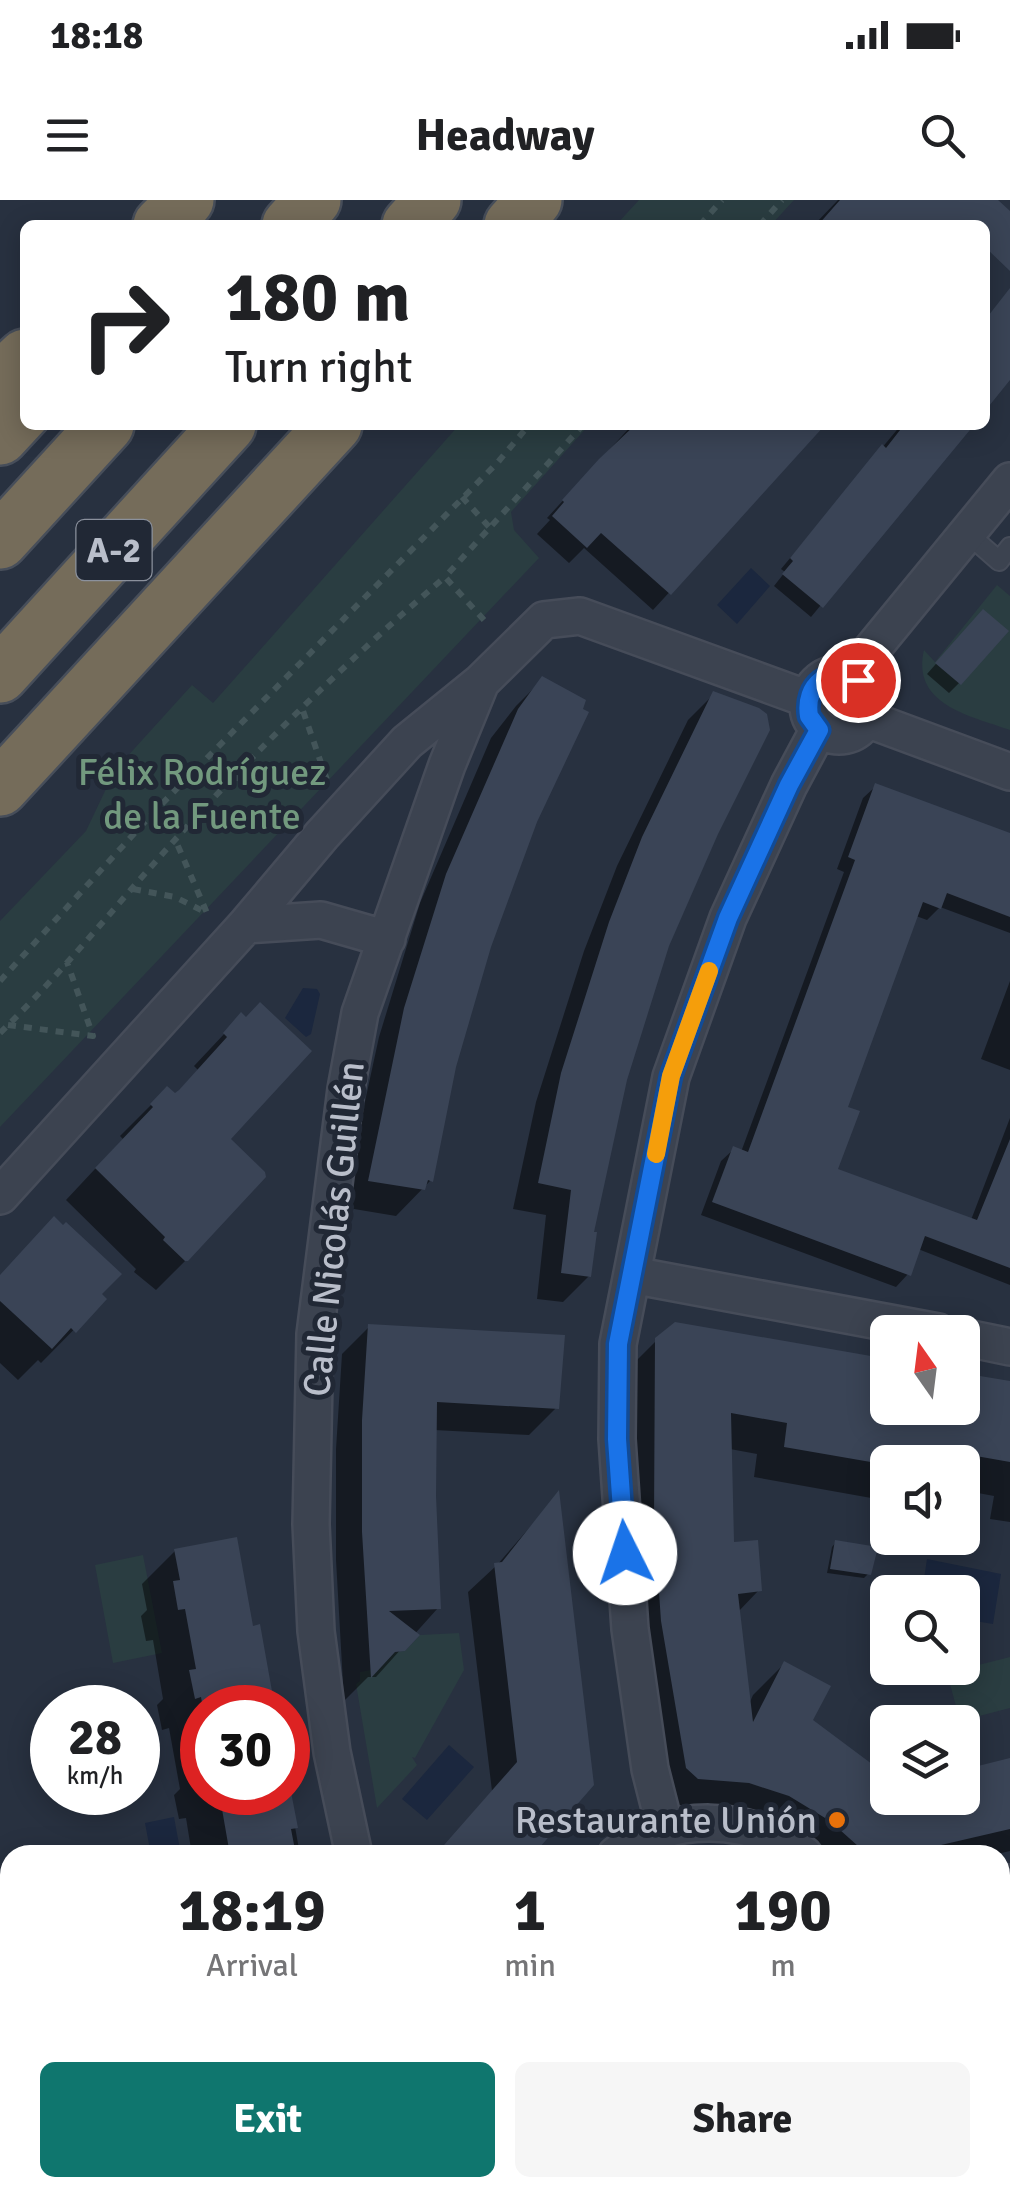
<!DOCTYPE html>
<meta charset="utf-8">
<style>
:root{--surface:#fff;--page:#f6f6f6;--text:#202124;--muted:#757577;--accent:#0f766e}
body{margin:0;font-family:Signika,sans-serif;background:var(--page);color:var(--text);height:100vh;display:flex;flex-direction:column;font-size:38px;white-space:nowrap}
*{box-sizing:border-box;margin:0}
p{font-size:32px;color:var(--muted)}
.icon{flex:none;width:55px;height:55px;fill:none;stroke:currentColor;stroke-width:2;stroke-linecap:round;stroke-linejoin:round}
.map{position:relative;flex:1;overflow:hidden}
.details{position:absolute;left:0px;top:1645px;width:1010px;height:352px;display:flex;flex-direction:column;background:var(--surface);border-radius:30px 30px 0 0;box-shadow:0 5px 25px #0003}
.details>*{flex:none}
.hud{position:absolute;left:20px;top:20px;width:970px;height:210px;border-radius:15px;box-shadow:0 5px 25px #0003;background:#fff;color:var(--text);overflow:hidden}
.needle{width:65px;rotate:346deg}
.fabs{position:absolute;left:870px;top:1115px;display:grid;gap:20px}
.fabs a{display:grid;place-items:center;width:110px;height:110px;border-radius:15px;background:var(--surface);box-shadow:0 5px 25px #0003;font-size:50px}
.speed{position:absolute;left:30px;top:1485px;display:flex;gap:20px;font-size:50px;font-weight:700;text-align:center}
.speed>*{display:grid;place-content:center;width:130px;height:130px;border-radius:50%;background:var(--surface);box-shadow:0 5px 25px #0003;line-height:1}
.speed small{font-size:25px;font-weight:400}
.speed .limit{border:15px solid #d22;background:#fff;color:#111}
.pin{position:absolute;display:grid;place-items:center;width:85px;height:85px;color:#fff;margin:-42px;border:5px solid #fff;border-radius:50%;box-shadow:0 2px 10px #0007}
.me{position:absolute;width:110px;margin:-55px;rotate:356deg;stroke-linejoin:round;filter:drop-shadow(0 0 8px #0008)}
.turn{display:flex;align-items:center;gap:35px;height:210px;padding:0 40px;font-size:45px}
.turn .icon{width:130px;height:130px;stroke-width:2.5}
.turn b{display:block;font-size:70px;line-height:85px}
.eta{display:flex;justify-content:space-evenly;align-items:center;height:170px;text-align:center}
.eta b{font-size:60px;font-weight:700;line-height:70px}
.button{display:flex;gap:20px;margin-top:auto;padding:20px 40px}
.button a{flex:1;height:115px;border-radius:15px;background:var(--accent);color:#fff;font-size:40px;font-weight:700;line-height:115px;text-align:center}
.button a+a{background:var(--page);color:var(--text)}
.status{display:flex;justify-content:space-between;align-items:center;height:70px;padding:0 50px;background:var(--surface);direction:ltr}
.status svg{height:28px;fill:currentColor}
header{display:flex;justify-content:space-between;align-items:center;height:130px;padding:0 40px;background:var(--surface);font-size:45px;font-weight:700}
.map>svg:first-child{display:block}
</style>
<div class="status"><b>18:18</b><svg viewBox="0 0 49 12"><path d="M0 12V9h3v3zM5 12V6h3v6zM10 12V3h3v9zM15 12V0h3v12zM26 1h20v11H26zM47 4h2v5h-2z"/></svg></div>
<header><svg class="icon" aria-label="menu" viewBox="0 0 24 24"><path d="M4 6h16M4 12h16M4 18h16"/></svg>Headway<svg class="icon" aria-label="search" viewBox="0 0 24 24"><circle cx="10" cy="10" r="6"/><path d="M15 15l6 6"/></svg></header>
<div class="map">
<svg width="1010" height="1996" viewBox="0 0 1010 1996">
<rect width="100%" height="100%" fill="#283140"/>
<path fill="#2a3d41" d="M639,0H794L771,25H616Z
M459,225H589L511,312L514,330L539,358L0,927V721L86,631L115,570L192,485L213,503Z
M997,385L1010,396V530C971,516 911,505 924,450L935,462Z
M143,1355L162,1453L113,1463L95,1365Z
M459,1433L464,1470L415,1558L412,1557L417,1565L377,1608L356,1484L360,1481V1472L380,1468L395,1452L405,1451L420,1435Z
M1010,1457V1508L960,1521L947,1473Z
M349,1988H546L547,1996H351Z"/>
<path fill="#1b273e" d="M751,368L770,386L737,424L717,405Z
M303,788L317,789L320,794L311,834L306,837L285,818Z
M927,1359L1001,1374L993,1424L963,1419L962,1392H922Z
M449,1545L474,1567L427,1620L402,1599Z
M174,1617L181,1655H151L145,1623Z"/>
<path fill="#0007" d="M838,0H994L1001,30L985,47V25H814Z
M632,225H823L653,410L584,348L569,363L537,334L550,320L547,318Z
M901,225H970L811,417L774,386L785,372L781,369Z
M973,422L959,483L949,493L927,474Z
M543,479L535,621L488,746L454,866L430,981L396,1016L342,1007L379,837L420,703L491,538L516,506Z
M714,494L716,633L666,746L624,880L591,1034L589,1076L563,1102L537,1099L546,1015L513,1009L536,902L584,751L617,666L688,520Z
M876,586L1010,635V733L940,707L927,720L916,716L845,909L835,970L971,1020L1010,918V1085L918,1049L908,1074L896,1087L701,1015L721,961L734,949L741,952L844,672L837,669L863,598Z
M1010,781V870L981,859Z
M241,816L227,939L187,1059L156,1090L134,1072L136,1069L66,1000L123,939L120,936L167,889L174,896L198,870L194,866Z
M0,1075L99,1094L104,1099L41,1163L38,1160L18,1180L0,1163Z
M369,1127L556,1208L529,1235L434,1230L438,1408L376,1477H368L344,1501L336,1360V1249L342,1154Z
M657,1140L888,1208H962L1010,1184V1322L990,1319L994,1296L962,1290V1262H888V1301L754,1277L757,1254L730,1249L732,1345L759,1390L738,1412L749,1504L753,1495L784,1464L810,1520L888,1598H962L1010,1561V1651L993,1655H802L666,1609L655,1600L625,1172Z
M557,1296L530,1655H435L492,1591L468,1392L497,1365Z
M836,1342L868,1374L864,1378L827,1373L832,1347Z
M175,1351L251,1429L273,1508H202V1592H288V1587L300,1655H192L186,1618L179,1619L174,1595L180,1589L169,1528L162,1530L157,1505L163,1499L153,1440L146,1441L141,1416L147,1410L142,1384Z
M1010,1787V1985L973,1996H951L948,1988H1000V1789Z
M159,1988H347L349,1996H123Z
M789,1988H915V1996H793Z"/>
<path fill="#3a4456" d="M840,0H998L1010,11V71L985,47V25H818Z
M1010,88V180L985,211V120Z
M635,225H825L671,395L601,333L587,348L552,316L564,302L562,300L599,259Z
M904,225H974L823,408L782,374L793,361L790,358L882,244L886,248Z
M983,409L1009,431L961,485L935,463Z
M542,476L586,500L583,509L589,512L537,622L491,747L456,867L433,982L428,980L425,990L368,981L404,808L446,674L518,509Z
M713,491L759,508L767,514L770,530L718,634L669,746L627,880L594,1032H597L591,1077L561,1073L571,990L538,983L561,873L609,722L642,637Z
M875,583L1010,633V717L947,693L941,709L923,702L848,907L860,911L838,969L977,1020L1010,939V1068L925,1036L911,1076L712,1002L733,946L748,952L855,660L848,657Z
M260,802L312,851L231,939L265,972L266,977L188,1061H185L163,1040L165,1037L95,968L153,907L150,904L167,886L175,893L179,890L227,837L223,833L241,812L246,817Z
M54,1016L63,1025L66,1022L122,1074L102,1094L107,1099L76,1133L71,1128L52,1149L0,1101V1075Z
M675,1122L888,1159V1208H962V1173L1010,1181V1262L942,1250L939,1262H888V1265L784,1247L787,1223L731,1213L734,1342L758,1340L762,1391L738,1394L753,1522L784,1461L831,1486L813,1520L888,1576V1598H962V1570L1010,1558V1629L898,1655H868L830,1621L789,1596L749,1583L698,1579L686,1568L661,1421L654,1320L655,1138Z
M368,1124L565,1135L559,1209L437,1202L436,1296L441,1409L389,1411L420,1435L405,1451L395,1452L371,1478L362,1332V1220Z
M559,1290L594,1585L533,1655H435L517,1562L494,1363L502,1362Z
M237,1337L253,1426L260,1424L275,1508H203L201,1497L195,1499L189,1470L196,1469L185,1409L178,1410L173,1381L180,1380L174,1349Z
M835,1340L878,1347L871,1375L830,1369Z
M219,1592H291L298,1628L291,1629L296,1655H230Z"/>
<g fill="none" stroke-linecap="round" stroke-linejoin="round">
<g stroke="#464c59" stroke-width="22">
<path id="lane" d="M967,333L999,361L1010,347
M608,1996H617"/>
</g>
<g stroke="#464c59" stroke-width="40">
<path id="street" d="M808 505a31 31 0 1 1 62 0a31 31 0 1 1-62 0Z
M850,476L1010,281
M867,519L1010,572
M246,725L322,635L407,542L481,482L544,420L580,416L808,499
M0,996L246,725L321,720L387,739
M632,1075L938,1132
M962,1137L1010,1147
M665,1628L650,1569L630,1429L617,1239L618,1144L671,877L728,718L789,585L819,529
M354,1655L332,1552L316,1431L311,1324L315,1134L346,889L360,813L447,565L481,482
M616,1655C672,1611 748,1614 804,1655
M1000,1685L1010,1683
M1000,1736L1010,1733
M0,1868L10,1872
M0,1903L10,1922
M787,1988L791,1996
M0,1994L10,1983"/>
</g>
<g stroke="#474e5a" stroke-width="60">
<path id="highway" d="M161,25L186,0
M290,25L313,0
M410,25L433,0
M512,25L534,0
M0,180L25,157
M0,237L25,210
M0,341L106,225
M0,475L228,225
M0,588L334,225"/>
</g>
<path stroke="#435559" stroke-width="6" stroke-dasharray="8 8" stroke-linecap="butt" d="M700,25L722,0
M760,25L782,0
M462,297L491,329
M484,420L445,377L583,225
M236,578L328,583L302,508
M133,689L175,697L207,713L175,639
M0,781L152,614L498,262L529,225
M8,825L93,836L67,762
M0,833C62,773 116,705 173,642C258,548 349,459 445,377
M375,1988L377,1996
M517,1988L518,1996"/>
<use href="#lane" stroke="#3c4350" stroke-width="18"/>
<use href="#street" stroke="#3c4350" stroke-width="35"/>
<use href="#highway" stroke="#756c5a" stroke-width="55"/>
</g>
<g fill="none" stroke-linecap="round" stroke-linejoin="round">
<g stroke="#114b97" stroke-width="25">
<path id="route" d="M625,1353L617,1239L618,1144L671,876L728,718L789,585L819,530L809,516C804,485 829,465 858,480"/>
</g>
<use href="#route" stroke="#1a73e8" stroke-width="18"/>
<path stroke="#f59e0b" stroke-width="18" d="M656,954L671,876L709,771"/>
</g>
<circle fill="#e8710a" stroke="#212835" stroke-width="4" cx="837" cy="1620" r="10"/>
<g text-anchor="middle" dominant-baseline="central" stroke-width="10" stroke-linejoin="round" paint-order="stroke">
<rect fill="#212835" stroke="#8b919d" stroke-width="2.5" x="76.5" y="320" width="75" height="60" rx="8"/>
<g font-size="35" font-weight="bold" fill="#b9beca">
<text x="114" y="350">A-2</text>
</g>
<g font-size="38" fill="#72997e" stroke="#212835">
<text x="202" y="572">Félix Rodríguez<tspan x="202" dy="44">de la Fuente</tspan></text>
</g>
<g font-size="38" fill="#b9beca" stroke="#212835">
<text transform="translate(334 1029) rotate(-84)">Calle Nicolás Guillén</text>
</g>
<g font-size="38" fill="#b9beca" stroke="#212835" text-anchor="end">
<text x="817" y="1620">Restaurante Unión</text>
</g>
</g>
</svg>
<div class="fabs">
<a><svg class="needle" viewBox="-14 -14 28 28"><path d="M0-13l5 13h-10z" fill="#e53935"/><path d="M0 13l5-13h-10z" fill="#757577"/></svg></a>
<a><svg class="icon" aria-label="sound" viewBox="0 0 24 24"><path d="M4 9h4l5-4v14l-5-4H4zM17 9q2 3 0 6"/></svg></a>
<a><svg class="icon" aria-label="search" viewBox="0 0 24 24"><circle cx="10" cy="10" r="6"/><path d="M15 15l6 6"/></svg></a>
<a><svg class="icon" aria-label="layers" viewBox="0 0 24 24"><path d="M12 4l9 5-9 5-9-5zM3 14l9 5 9-5"/></svg></a>
</div>
<div class="speed"><div>28<small>km/h</small></div><div class="limit">30</div></div>
<div class="pin" style="left:858px;top:480px;background:#d93025"><svg class="icon" aria-label="arrive" viewBox="0 0 24 24"><path d="M6 21V4h12l-3 4 3 4H6"/></svg></div>
<svg class="me" style="left:625px;top:1353px" viewBox="-20 -20 40 40"><circle r="19" fill="#fff"/><path d="M0-13L10 11 0 6-10 11z" fill="#1a73e8"/></svg>
<div class="hud">
<div class="turn"><svg class="icon" aria-label="right" viewBox="0 0 24 24"><path d="M7 20v-9h11M14 6l5 5-5 5"/></svg><div><b>180 m</b>Turn right</div></div>
</div>
<section class="details">
<div class="eta">
<div><b>18:19</b><p>Arrival</p></div>
<div><b>1</b><p>min</p></div>
<div><b>190</b><p>m</p></div>
</div>
<div class="button"><a>Exit</a><a>Share</a></div>
</section>
</div>
